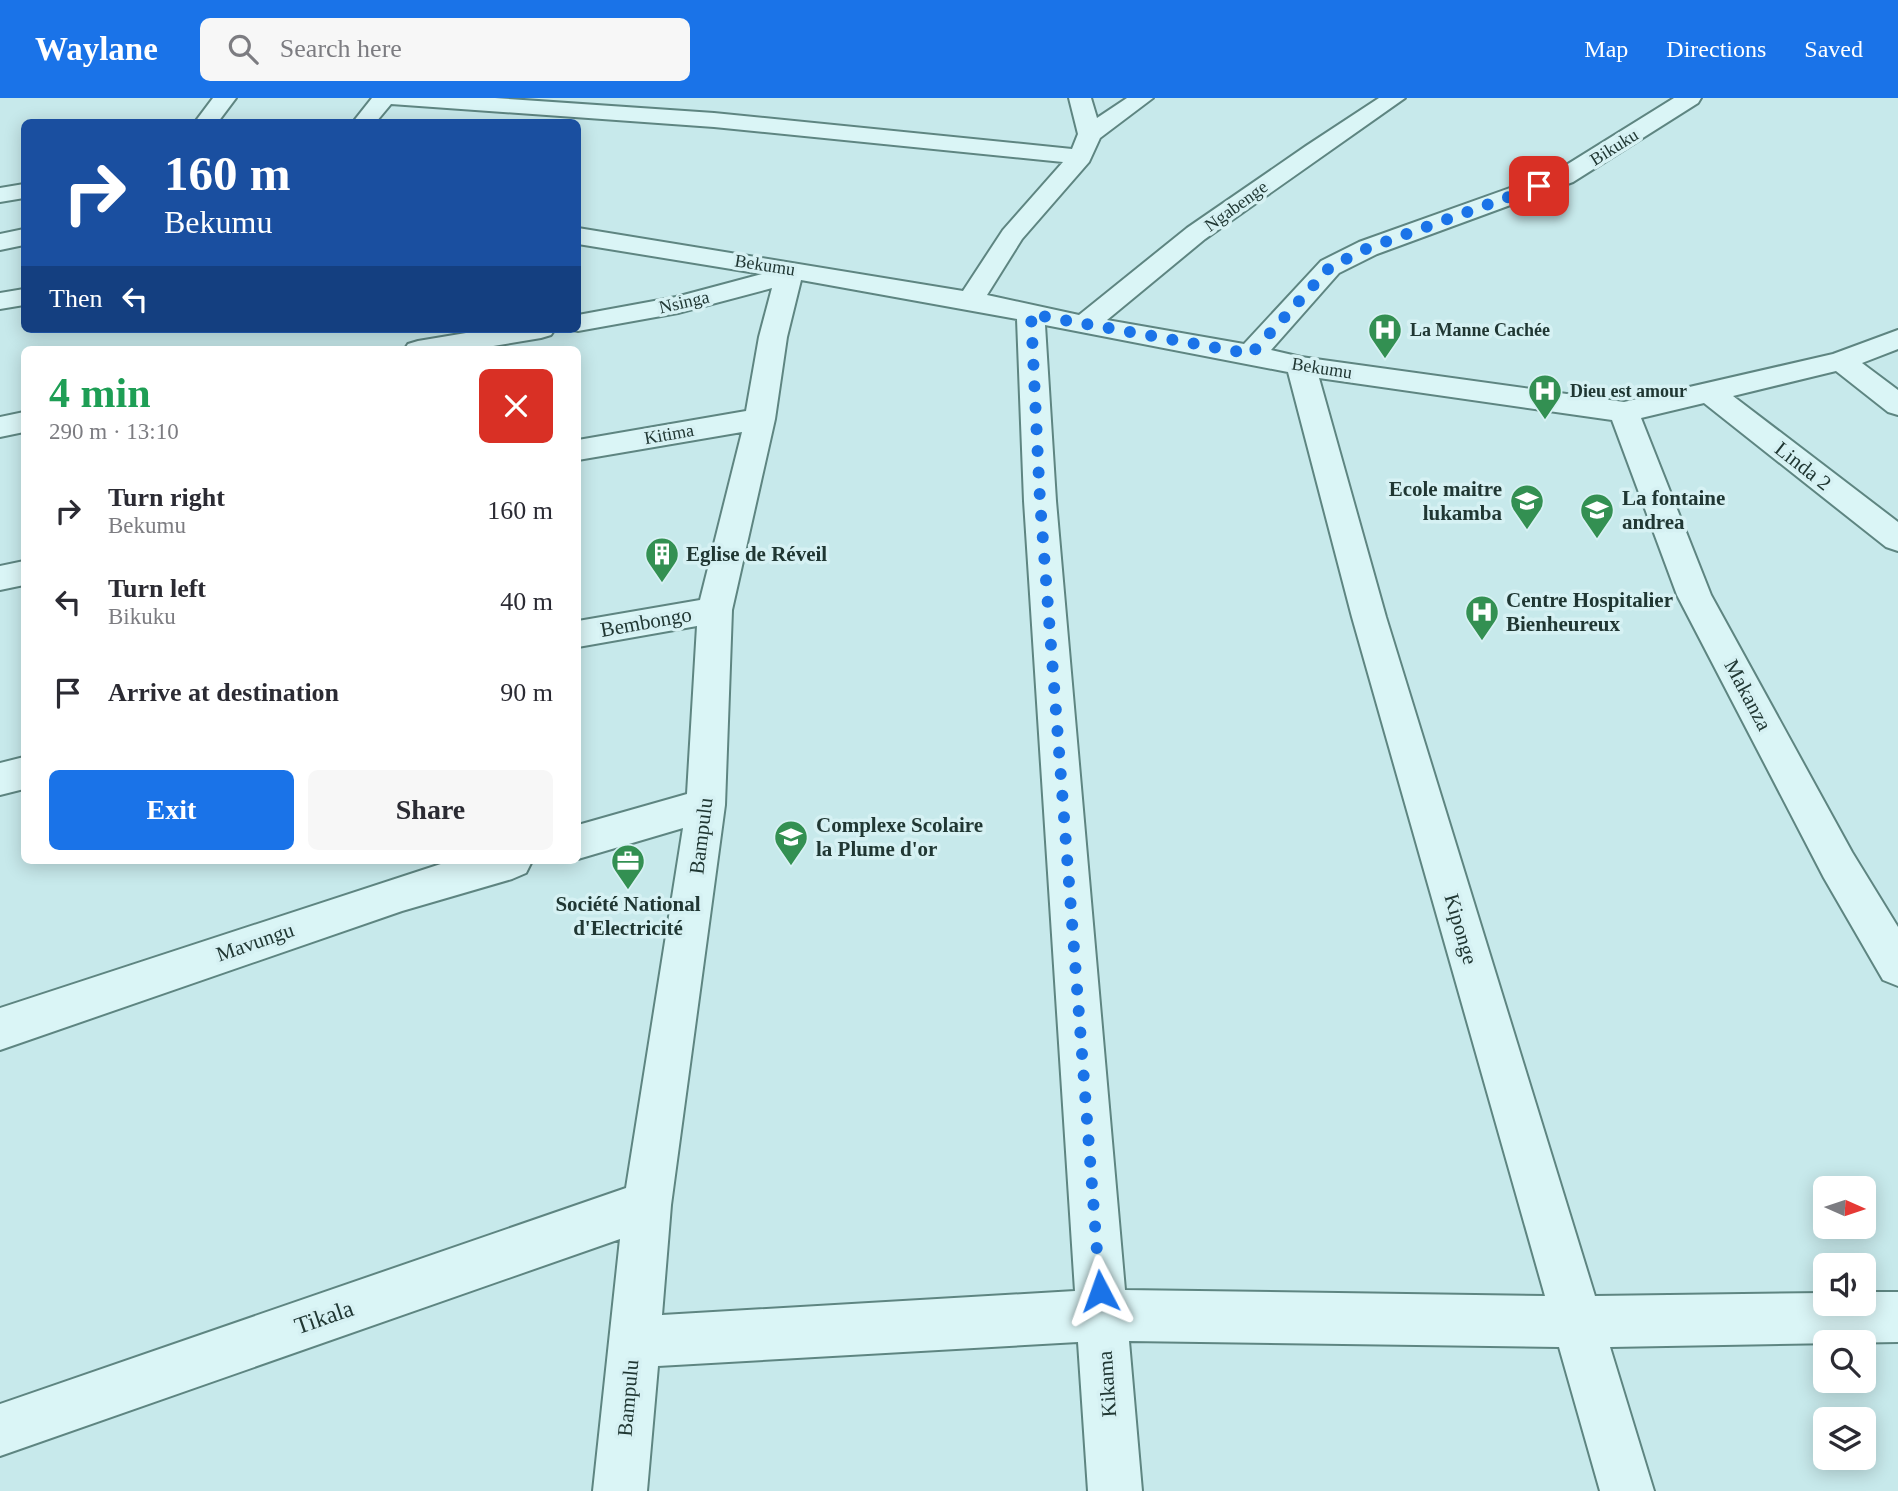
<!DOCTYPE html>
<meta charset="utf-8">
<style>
:root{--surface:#fff;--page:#f7f7f7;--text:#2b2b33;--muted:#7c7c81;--accent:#1a73e8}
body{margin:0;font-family:Georgia,serif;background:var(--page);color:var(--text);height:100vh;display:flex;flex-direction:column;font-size:26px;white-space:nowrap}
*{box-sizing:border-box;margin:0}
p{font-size:23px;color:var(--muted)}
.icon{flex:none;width:38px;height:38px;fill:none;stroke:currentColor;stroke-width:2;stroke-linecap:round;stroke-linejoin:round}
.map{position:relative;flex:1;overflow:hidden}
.sheet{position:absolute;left:21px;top:248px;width:560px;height:518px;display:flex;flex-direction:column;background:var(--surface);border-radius:10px;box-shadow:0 4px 18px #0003}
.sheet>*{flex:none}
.hud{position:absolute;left:21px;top:21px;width:560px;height:214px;border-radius:10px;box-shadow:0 4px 18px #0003;background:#1a4fa0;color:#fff;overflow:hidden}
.needle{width:46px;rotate:93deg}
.buttons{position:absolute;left:1813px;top:1078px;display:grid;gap:14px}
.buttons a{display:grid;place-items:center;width:63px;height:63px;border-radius:10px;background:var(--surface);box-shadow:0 4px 18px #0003;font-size:35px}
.pin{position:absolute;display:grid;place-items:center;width:60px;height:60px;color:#fff;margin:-30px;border-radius:14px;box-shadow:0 4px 10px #0006}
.me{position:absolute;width:77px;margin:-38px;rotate:356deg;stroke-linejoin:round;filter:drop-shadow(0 0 5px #0008)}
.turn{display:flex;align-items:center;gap:24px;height:147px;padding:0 28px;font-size:32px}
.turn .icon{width:91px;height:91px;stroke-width:2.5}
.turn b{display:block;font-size:49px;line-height:60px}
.then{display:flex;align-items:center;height:66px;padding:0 28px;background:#0003;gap:14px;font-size:26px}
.round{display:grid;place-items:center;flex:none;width:74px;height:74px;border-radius:10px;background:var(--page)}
.head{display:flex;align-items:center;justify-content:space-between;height:119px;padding:0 28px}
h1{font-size:42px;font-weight:700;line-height:52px;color:#1e9e55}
.primary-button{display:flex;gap:14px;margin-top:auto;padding:14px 28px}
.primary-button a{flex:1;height:80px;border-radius:10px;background:var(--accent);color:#fff;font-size:28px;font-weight:700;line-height:80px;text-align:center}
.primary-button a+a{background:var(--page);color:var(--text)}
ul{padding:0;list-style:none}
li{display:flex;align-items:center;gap:21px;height:91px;padding:0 28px}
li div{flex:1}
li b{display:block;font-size:26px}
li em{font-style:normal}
header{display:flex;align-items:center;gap:42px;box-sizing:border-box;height:98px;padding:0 35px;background:var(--accent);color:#fff}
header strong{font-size:33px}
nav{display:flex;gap:38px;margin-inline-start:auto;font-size:24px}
.search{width:490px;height:63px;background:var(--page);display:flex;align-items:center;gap:18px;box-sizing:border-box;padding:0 24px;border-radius:10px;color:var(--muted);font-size:26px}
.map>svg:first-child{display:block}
</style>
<header>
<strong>Waylane</strong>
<div class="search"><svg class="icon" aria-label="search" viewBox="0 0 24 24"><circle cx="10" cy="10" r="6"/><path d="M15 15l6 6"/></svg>Search here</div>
<nav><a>Map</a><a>Directions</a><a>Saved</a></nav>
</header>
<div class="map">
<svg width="1898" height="1393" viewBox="0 0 1898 1393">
<rect width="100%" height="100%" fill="#c7e9eb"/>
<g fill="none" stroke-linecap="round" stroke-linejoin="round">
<g stroke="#5e8581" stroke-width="4">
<path id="minor" d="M213,0H236L218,24H195Z
M372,0H495L714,15L1072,51L1078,36L1069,0H1091L1097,20L1127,0H1153L1100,40L1089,64L1022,141L987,197L1079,217L1187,130L1306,48L1379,0H1405L1205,141L1107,222L1244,246L1321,163L1359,144L1555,74L1674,0H1701L1698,5L1573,84L1377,156L1339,175L1271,252L1301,259L1624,304L1833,256L1898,232V251L1862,265L1898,292V317L1888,314L1836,273L1733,298L1898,424V453L1886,449L1704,305L1641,320L1711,497L1852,754L1898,829V888L1883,882L1824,780L1677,497L1612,322L1319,280L1386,519L1595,1198L1825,1195V1206H1864V1194H1898V1244L1610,1249L1654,1393H1600L1559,1249L1129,1243L1142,1393H1088L1078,1244L658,1268L647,1393H593L620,1141L0,1358V1306L626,1090L683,730L578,761V727L687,696L697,528L578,549V523L700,502L742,334L578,362V342L746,313L759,239L772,190L678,215L578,233L568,231H578V217L676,199L762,176L578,146V130L963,193L1003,132L1063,64L714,29L391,6L376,24H353ZM801,182L1017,221L1024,403L1075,1193L662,1217L671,1107L725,707L732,512L775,321L787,239ZM1045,227L1288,274L1352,519L1545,1198L1125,1192L1056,403Z
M24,86V100L0,104V90Z
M24,131V147L0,152V136Z
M24,191V207L0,211V195Z
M490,231H555L551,237L541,240L469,252H404L408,246L418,243Z
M24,314V334L0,339V319Z
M24,463V487L0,492V468Z
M24,659V691L0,697V665Z
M450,763H532L526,775L512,781L402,813L0,952V910Z"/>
</g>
<use href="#minor" fill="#daf5f6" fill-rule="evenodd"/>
</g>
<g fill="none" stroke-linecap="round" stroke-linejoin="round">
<path stroke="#1a73e8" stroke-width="12" stroke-dasharray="0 21.6" d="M1100,1193L1040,403L1031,216L1251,256L1330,169L1368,150L1539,88"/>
</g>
<defs>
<g id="hospital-pin" transform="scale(1.75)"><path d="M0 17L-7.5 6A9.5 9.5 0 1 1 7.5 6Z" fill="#339052" stroke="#d6f1f3"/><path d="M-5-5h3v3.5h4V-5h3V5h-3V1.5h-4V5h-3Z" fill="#fff"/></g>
<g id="school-pin" transform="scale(1.75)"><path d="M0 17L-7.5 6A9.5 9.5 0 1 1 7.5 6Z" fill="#339052" stroke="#d6f1f3"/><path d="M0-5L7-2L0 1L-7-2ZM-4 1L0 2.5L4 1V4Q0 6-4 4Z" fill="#fff"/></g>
<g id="building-pin" transform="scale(1.75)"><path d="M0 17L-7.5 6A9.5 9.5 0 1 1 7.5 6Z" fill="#339052" stroke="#d6f1f3"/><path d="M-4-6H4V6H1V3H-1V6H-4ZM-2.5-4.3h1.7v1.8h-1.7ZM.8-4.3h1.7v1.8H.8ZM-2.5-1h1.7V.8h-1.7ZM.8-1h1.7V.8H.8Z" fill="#fff"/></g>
<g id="office-pin" transform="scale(1.75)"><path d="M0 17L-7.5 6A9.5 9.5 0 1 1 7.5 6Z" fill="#339052" stroke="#d6f1f3"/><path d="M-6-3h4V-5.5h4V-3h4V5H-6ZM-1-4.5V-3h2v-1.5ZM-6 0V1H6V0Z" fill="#fff"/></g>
</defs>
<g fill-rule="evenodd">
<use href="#hospital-pin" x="1385" y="232"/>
<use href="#hospital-pin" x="1545" y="293"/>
<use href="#school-pin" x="1527" y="403"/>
<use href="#school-pin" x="1597" y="412"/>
<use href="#building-pin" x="662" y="456"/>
<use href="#hospital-pin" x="1482" y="514"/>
<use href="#school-pin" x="791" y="739"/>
<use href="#office-pin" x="628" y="763"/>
</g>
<g text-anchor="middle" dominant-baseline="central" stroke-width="7" stroke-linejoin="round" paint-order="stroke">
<g font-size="18" fill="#203733" stroke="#d6f1f3">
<text transform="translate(1614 49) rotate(-32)">Bikuku</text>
<text transform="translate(1236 108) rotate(-36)">Ngabenge</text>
<text transform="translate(765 167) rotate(9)">Bekumu</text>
<text transform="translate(684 204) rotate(-13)">Nsinga</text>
<text transform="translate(1322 270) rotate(9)">Bekumu</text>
<text transform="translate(669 336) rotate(-10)">Kitima</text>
</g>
<g font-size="18" font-weight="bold" fill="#203733" stroke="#d6f1f3" text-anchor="start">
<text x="1410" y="232">La Manne Cachée</text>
<text x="1570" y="293">Dieu est amour</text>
</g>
<g font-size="21" fill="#203733" stroke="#d6f1f3">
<text transform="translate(1803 368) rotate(38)">Linda 2</text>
<text transform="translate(646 524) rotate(-10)">Bembongo</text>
<text transform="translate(1748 597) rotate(62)">Makanza</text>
<text transform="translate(701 738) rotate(-83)">Bampulu</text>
<text transform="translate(1461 831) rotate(74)">Kiponge</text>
<text transform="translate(255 844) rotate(-19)">Mavungu</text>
<text transform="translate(1107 1286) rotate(-94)">Kikama</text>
<text transform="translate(628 1300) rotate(-85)">Bampulu</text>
</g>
<g font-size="21" font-weight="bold" fill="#203733" stroke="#d6f1f3" text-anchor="start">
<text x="1502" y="391" text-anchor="end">Ecole maitre<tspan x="1502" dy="24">lukamba</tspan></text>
<text x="1622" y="400">La fontaine<tspan x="1622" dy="24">andrea</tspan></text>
<text x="686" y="456">Eglise de Réveil</text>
<text x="1506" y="502">Centre Hospitalier<tspan x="1506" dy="24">Bienheureux</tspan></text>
<text x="816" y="727">Complexe Scolaire<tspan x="816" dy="24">la Plume d'or</tspan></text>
<text x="628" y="806" text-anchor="middle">Société National<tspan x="628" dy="24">d'Electricité</tspan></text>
</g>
<g font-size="24" fill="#203733" stroke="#d6f1f3">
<text transform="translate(324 1219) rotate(-19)">Tikala</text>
</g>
</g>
</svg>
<div class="buttons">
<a><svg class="needle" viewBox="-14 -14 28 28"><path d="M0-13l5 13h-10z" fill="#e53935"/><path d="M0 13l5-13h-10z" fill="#7c7c81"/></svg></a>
<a><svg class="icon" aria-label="sound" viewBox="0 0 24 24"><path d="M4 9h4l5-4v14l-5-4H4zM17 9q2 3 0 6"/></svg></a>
<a><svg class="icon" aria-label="search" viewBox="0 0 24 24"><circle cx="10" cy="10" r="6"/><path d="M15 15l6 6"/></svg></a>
<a><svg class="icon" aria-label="layers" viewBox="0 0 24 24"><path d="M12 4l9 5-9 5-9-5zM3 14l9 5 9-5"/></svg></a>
</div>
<div class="pin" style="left:1539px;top:88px;background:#d93025"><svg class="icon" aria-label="arrive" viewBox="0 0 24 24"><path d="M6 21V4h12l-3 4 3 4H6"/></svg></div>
<svg class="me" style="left:1100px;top:1193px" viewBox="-20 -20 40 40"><path d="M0-17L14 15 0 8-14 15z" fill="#1a73e8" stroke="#fff" stroke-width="4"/></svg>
<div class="hud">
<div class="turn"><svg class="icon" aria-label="right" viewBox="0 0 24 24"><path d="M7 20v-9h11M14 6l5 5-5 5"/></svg><div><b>160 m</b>Bekumu</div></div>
<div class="then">Then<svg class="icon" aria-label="left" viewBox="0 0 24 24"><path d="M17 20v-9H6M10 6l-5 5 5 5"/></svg></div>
</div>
<section class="sheet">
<div class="head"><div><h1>4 min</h1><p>290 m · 13:10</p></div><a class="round" style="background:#d93025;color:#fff"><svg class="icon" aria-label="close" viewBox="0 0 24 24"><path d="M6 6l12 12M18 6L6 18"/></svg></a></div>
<ul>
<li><svg class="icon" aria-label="right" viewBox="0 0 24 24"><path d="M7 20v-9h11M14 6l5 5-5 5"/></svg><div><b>Turn right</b><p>Bekumu</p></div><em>160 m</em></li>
<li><svg class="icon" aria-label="left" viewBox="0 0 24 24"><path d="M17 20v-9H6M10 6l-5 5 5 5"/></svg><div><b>Turn left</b><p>Bikuku</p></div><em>40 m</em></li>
<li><svg class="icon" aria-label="arrive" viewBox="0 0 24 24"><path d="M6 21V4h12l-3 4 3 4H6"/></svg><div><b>Arrive at destination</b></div><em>90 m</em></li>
</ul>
<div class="primary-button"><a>Exit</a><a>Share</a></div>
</section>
</div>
